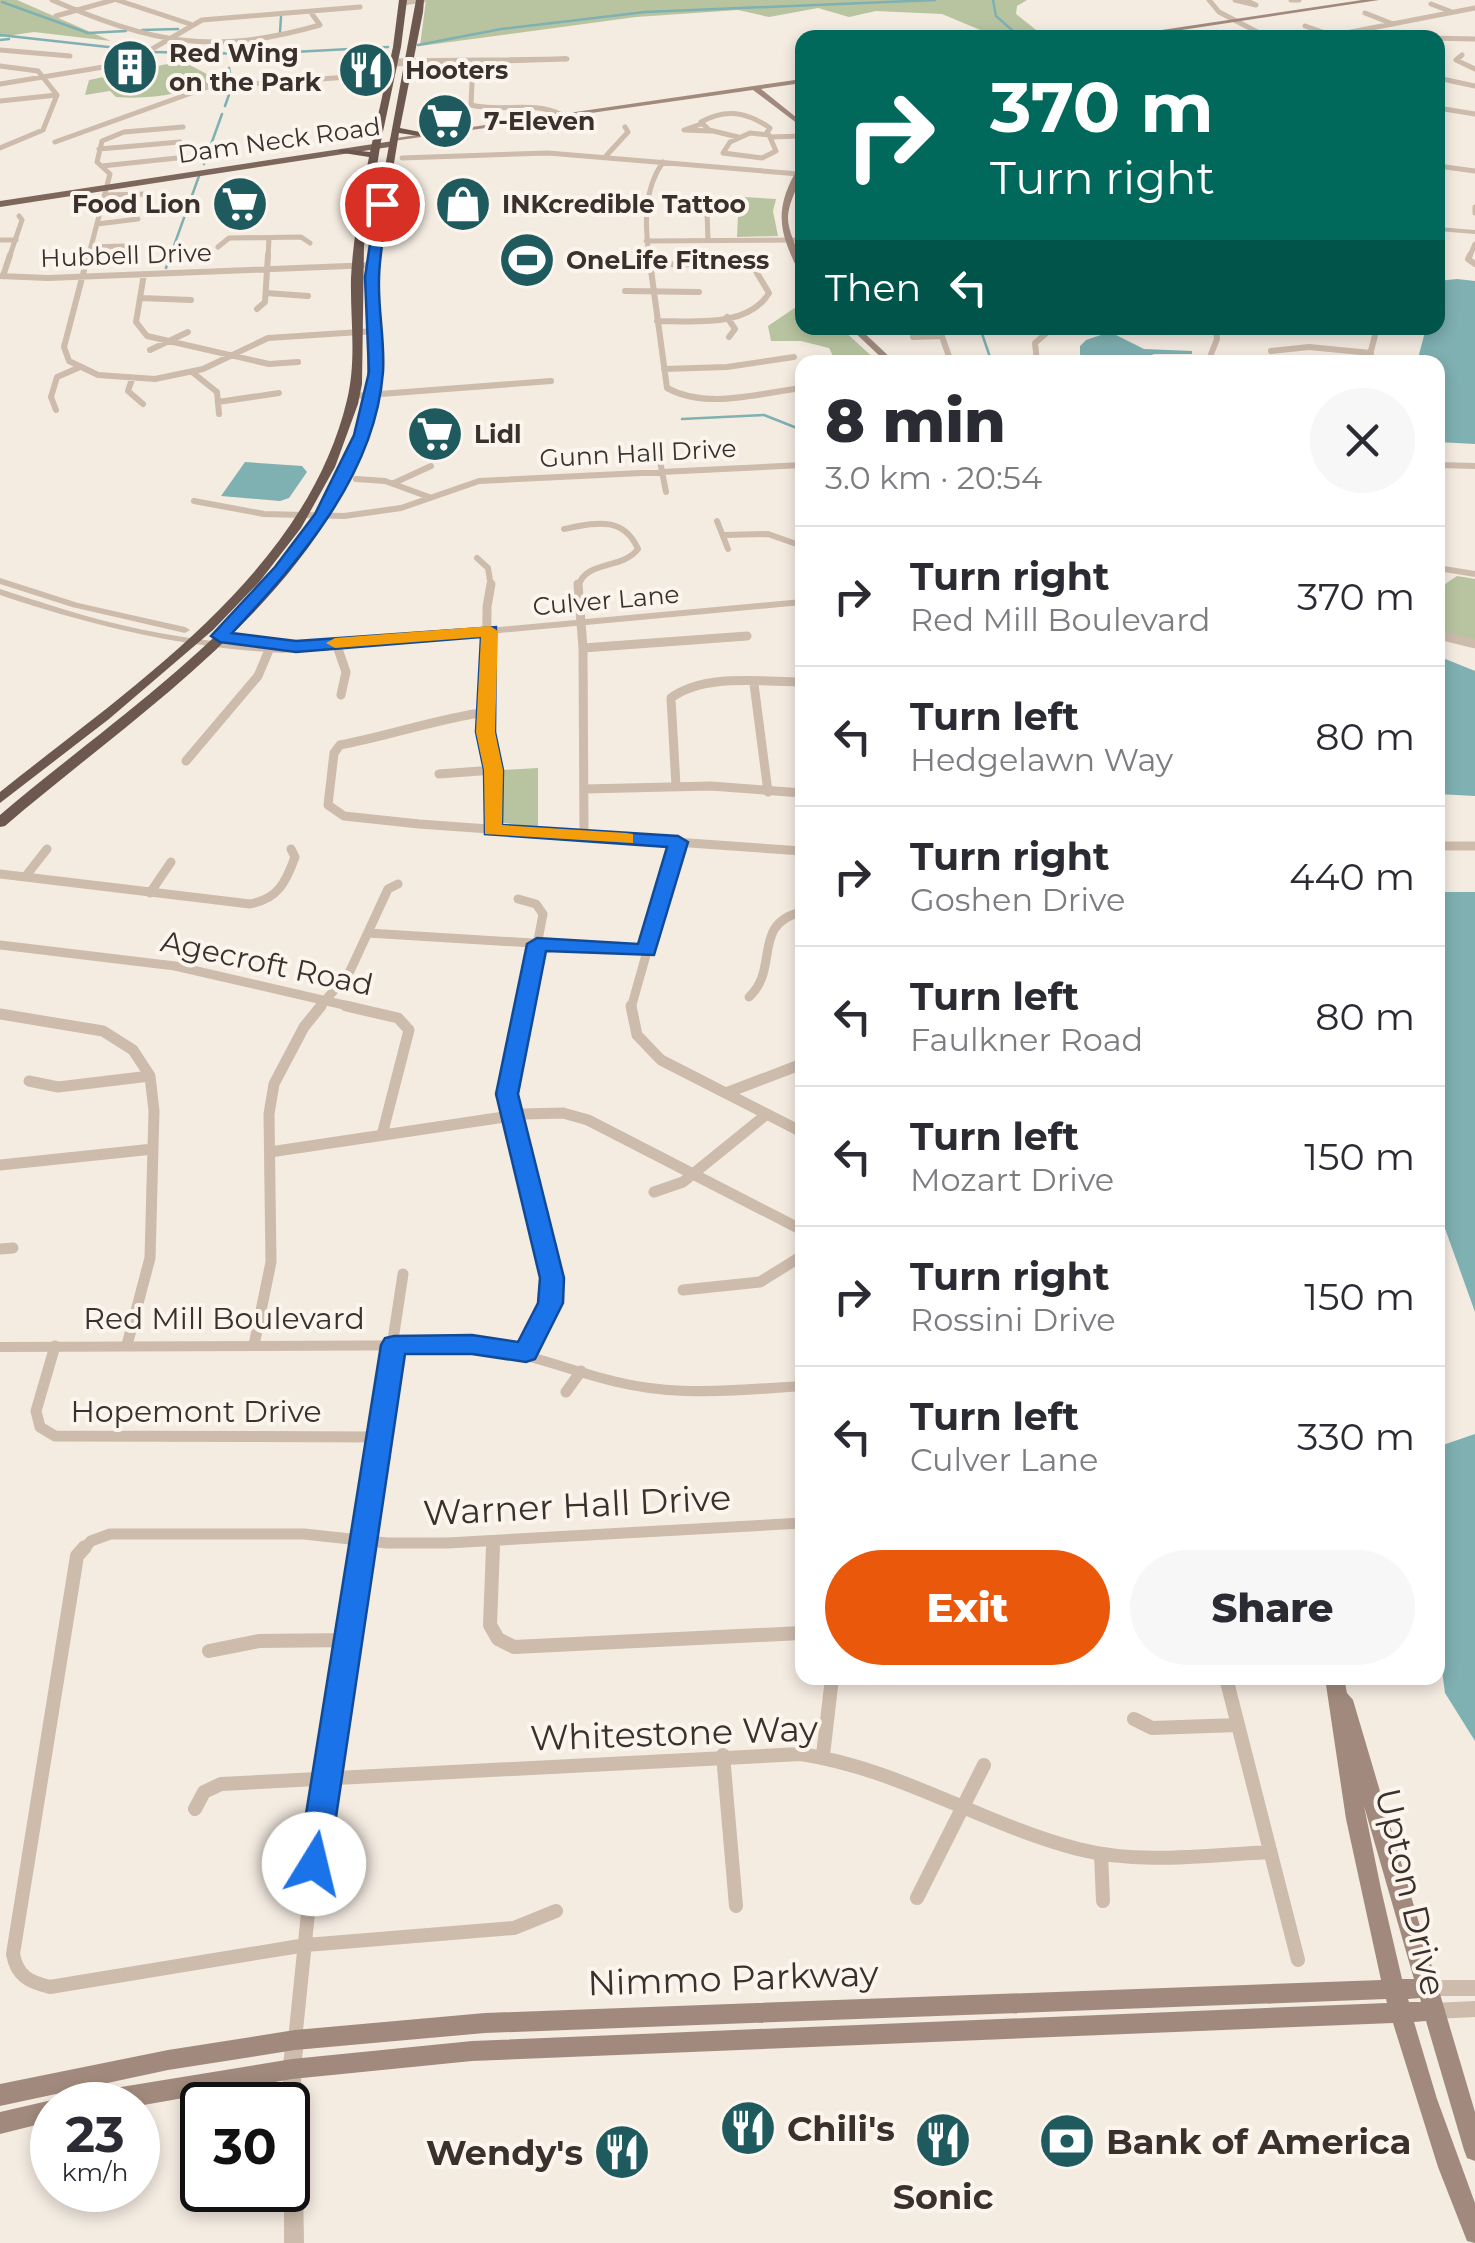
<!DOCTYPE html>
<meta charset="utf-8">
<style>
:root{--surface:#fff;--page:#f7f7f7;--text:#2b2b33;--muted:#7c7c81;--line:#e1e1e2;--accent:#ea580c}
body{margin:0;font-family:Montserrat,sans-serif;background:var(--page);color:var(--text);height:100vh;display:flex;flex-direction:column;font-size:38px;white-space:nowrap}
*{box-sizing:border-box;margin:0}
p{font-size:32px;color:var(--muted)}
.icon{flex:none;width:55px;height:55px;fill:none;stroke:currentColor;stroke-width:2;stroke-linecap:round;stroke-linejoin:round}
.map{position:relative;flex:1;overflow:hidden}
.panel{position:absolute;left:795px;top:355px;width:650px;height:1330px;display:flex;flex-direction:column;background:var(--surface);border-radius:20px;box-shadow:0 5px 15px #0003}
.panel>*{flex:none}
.hud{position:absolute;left:795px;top:30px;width:650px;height:305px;border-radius:20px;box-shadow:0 5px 15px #0003;background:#00695c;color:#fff;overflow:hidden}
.speed{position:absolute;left:30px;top:2082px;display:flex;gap:20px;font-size:50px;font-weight:700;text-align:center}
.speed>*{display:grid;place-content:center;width:130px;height:130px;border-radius:50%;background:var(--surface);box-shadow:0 5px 15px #0003;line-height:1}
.speed small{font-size:25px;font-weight:400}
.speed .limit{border:5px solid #111;border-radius:15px;background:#fff;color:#111}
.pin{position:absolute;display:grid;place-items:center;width:85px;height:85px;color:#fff;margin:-42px;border:5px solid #fff;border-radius:50%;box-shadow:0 2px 10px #0007}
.me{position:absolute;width:110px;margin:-55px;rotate:9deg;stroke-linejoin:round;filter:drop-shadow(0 0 8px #0008)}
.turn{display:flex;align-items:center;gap:35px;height:210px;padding:0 30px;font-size:45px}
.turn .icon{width:130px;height:130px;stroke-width:2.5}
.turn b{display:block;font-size:70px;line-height:85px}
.then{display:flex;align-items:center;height:95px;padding:0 30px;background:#0003;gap:20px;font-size:38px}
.round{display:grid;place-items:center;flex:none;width:105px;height:105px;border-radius:52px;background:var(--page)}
.overview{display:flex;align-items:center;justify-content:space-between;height:170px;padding:0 30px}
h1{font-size:60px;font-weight:800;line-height:75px}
.button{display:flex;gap:20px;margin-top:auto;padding:20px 30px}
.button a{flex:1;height:115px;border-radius:60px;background:var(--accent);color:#fff;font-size:40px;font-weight:800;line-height:115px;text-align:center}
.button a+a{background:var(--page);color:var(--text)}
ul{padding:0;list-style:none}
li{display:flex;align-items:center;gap:30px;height:140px;padding:0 30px;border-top:2px solid var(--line)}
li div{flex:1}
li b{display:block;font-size:38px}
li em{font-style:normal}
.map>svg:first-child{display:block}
</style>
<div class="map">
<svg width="1475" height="2243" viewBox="0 0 1475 2243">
<rect width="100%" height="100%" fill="#f4ebe1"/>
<path fill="#b8c4a0" d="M0,0H17L111,41L34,32L0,37Z
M426,0H1027L1017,6L1016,14L1045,37H997L942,14L876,11L849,17L818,8L769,17L738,10L636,17L420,46Z
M182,61L222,82C186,92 153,100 116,97L110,91L85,95L89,80Z
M744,197L776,199L773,211L778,236L737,237L738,216L745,210Z
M802,303V328H841L878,362L835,360L829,348L801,341H771L768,326Z
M1457,576L1475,579V641L1438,632V589Z
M538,768V827L503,823L502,770Z"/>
<path fill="#7fb0b2" d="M1457,279L1475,281V444L1438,442V362H1417L1426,328H1438V281Z
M1110,332L1144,349L1192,351V354H1154L1137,362H1080V346L1086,340Z
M245,462L302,466L307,472L289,498L280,501L221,496Z
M1438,656L1475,671V796L1438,794Z
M1438,892H1475V1312L1438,1209Z
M1475,1434V1741L1445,1693L1438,1641V1452L1440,1446Z"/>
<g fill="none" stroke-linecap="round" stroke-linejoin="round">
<path stroke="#7fb0b2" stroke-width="2.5" d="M993,0L996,16L1021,38
M2,2L88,33L126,31
M142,30L178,29
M280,32L281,17
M0,35L144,51
M0,40L9,39
M418,45L501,29L645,12L935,0
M152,52L255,54L388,47
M174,52L176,42
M229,68L230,73
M225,106L231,89
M204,164L222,114
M166,268L199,176
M980,328L990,357
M682,419L764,415L802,430"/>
<path stroke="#cdbbac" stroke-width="5" d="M52,0C152,43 212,56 320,25L312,14
M117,0L190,24
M1209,0L1219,12L1269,38
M1235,0L1256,5L1245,0
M1291,0H1299
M403,3L424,0
M1431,4L1452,12
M1365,13L1393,24
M56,16L113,0
M1305,26L1331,35
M1320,38L1475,8
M1429,38L1475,39
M0,50L70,56
M1462,55L1456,60L1475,69
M473,60L471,105C503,113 532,100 562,115
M392,61L567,59L392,64
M0,66L38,71L57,95L43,130L0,148
M1438,78L1475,86
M0,84L128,63L202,20L360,7
M0,101L57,95
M1438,108L1475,114
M701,124L684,130L711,131
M750,133L769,135L776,151L762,158L723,153L730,142Z
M738,137L709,130L701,122C726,108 747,112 770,128L766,134
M771,137L802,136
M55,142L208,87L390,74
M99,149L180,142
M605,157L628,132L625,127
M402,158L548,153L799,174
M102,166L177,158
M1438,166L1475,171
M105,195L149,194
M1475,207V213
M97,224L138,219
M0,240H16
M646,241L802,240
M708,241L707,211L715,205
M92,247L125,246
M218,247L229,238L301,237L310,243
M9,258L22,220L19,216
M88,258L110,174L97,162L102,141L124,132L183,127
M268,258L269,238
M649,258C645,224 643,190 663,162
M1469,258L1475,244"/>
<path stroke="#cdbbac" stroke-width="6" d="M88,255L64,347L69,361L98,375L155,379L203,369L268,338L375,331
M649,255L667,388C707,410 759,393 802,388
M1470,255L1468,259L1475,264
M648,264L747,265L754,268L769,293C748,328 693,321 657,321
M144,274L136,322L147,336L269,364L298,362
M0,276L48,278L373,265
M3,276L10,255
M625,291L699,292
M266,293L308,296
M141,298L191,300
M257,309L265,302L268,255
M727,317L735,329L729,337
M939,328L951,362
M1373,328H1400
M1163,332L1166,328
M913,337L942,336
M150,350L188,332
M1271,351L1309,347L1371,353
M950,360L1035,358
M1037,362L1035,343L1052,328
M1208,362L1217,339L1216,328
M1368,362L1377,328
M664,369L727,367L794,357
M192,372L217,392L219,414
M132,379L128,391L143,404
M354,396L551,381
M218,402L279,393
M56,410L51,397L57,377L78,368
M659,456L666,492
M1438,465L1475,466
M356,479L385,481L429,497
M394,483L431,466
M194,501L264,514L344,516L401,508L479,481L802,465
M717,521L728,549
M564,529C595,523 623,515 638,549C622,570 585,560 578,587
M723,535L768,534L802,546
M477,558L488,568L491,587"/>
<path stroke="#cdbbac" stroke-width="9" d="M491,584L487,607L486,732L494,770L492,830
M578,584L583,648L584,836
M1438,635L1475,644
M336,643L346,672L341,695
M583,648L747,636
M754,684L768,792
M486,712C436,719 389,736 340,745L334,753L328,805L344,816L419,824L802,851
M186,761L258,676L269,650
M439,774L494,770
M676,786L671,698C705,673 762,682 802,682
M585,789L711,786L802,793
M1438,846H1475
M0,874L250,904C278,899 286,882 295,857L291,849
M25,877L47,849
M150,893L171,862
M518,899L536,904L543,914L525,1008
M368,933L647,950
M0,945L175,966L357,1008
M749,997C780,969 751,923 802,912
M319,1008L350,971L388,889L398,884
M631,1008L678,842"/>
<path stroke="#cdbbac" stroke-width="11" d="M346,1006L398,1018L409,1030L382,1135
M526,1006L507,1105L552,1290L547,1313L526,1352
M631,1006L637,1035L661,1060L802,1132
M0,1014L103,1031L133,1050L150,1076L154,1111L150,1258L127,1345
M29,1081L58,1087L150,1076
M726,1093L802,1064
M270,1152L524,1114L563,1113L588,1120L802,1230
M0,1165L153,1149
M654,1192L683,1182L767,1114
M0,1249L13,1248
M683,1290L760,1282L802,1256
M254,1345L271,1262L269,1114L274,1084L304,1027L321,1006
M55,1346L36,1411L40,1427L55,1436L380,1437
M566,1392L581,1371
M83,1550L91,1541L110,1534H304L387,1543H447L802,1523
M361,1550L403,1274
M493,1550V1541"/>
<path stroke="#cdbbac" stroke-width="14" d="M85,1547L77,1556L13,1954C17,1976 29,1982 50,1987L306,1945L514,1928L556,1911
M493,1547L490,1625L498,1639L514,1647L802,1633
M209,1651L259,1641L349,1640
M1226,1678L1298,1960
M1134,1719L1152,1728L1238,1725
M723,1755L736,1906
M823,1755L832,1678
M195,1809L204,1792L221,1784L801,1754C900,1769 982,1824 1078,1849C1140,1865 1207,1855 1270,1852
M1101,1854L1103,1901
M917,1898L984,1765
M295,2040L313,1864L361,1547"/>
<path fill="#cdbbac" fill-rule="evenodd" d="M1438,227L1475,230V234L1438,231Z
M1438,565L1475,571V577L1438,571Z
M0,578L78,603L185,627L190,630L185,633L72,607L0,584Z
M0,589C35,600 69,612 105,621C163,636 222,644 282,647L802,599V605L282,653C185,648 92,626 0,595Z
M472,1340C527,1346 577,1369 631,1380C687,1391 745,1384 802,1381V1391C746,1395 687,1401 631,1390C577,1380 527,1356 472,1350L0,1352V1342Z
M1426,1980H1475V1996H1426L1420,1994L1417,1988L1420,1982Z
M1475,2001V2017L1434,2019L1428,2017L1425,2011L1428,2005L1434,2003Z
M295,2032L301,2034L304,2040L301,2069L304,2243H284V2190H288V2105H283C283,2082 281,2056 289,2034Z"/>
<path fill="#a18a7d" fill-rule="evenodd" d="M1362,0H1379L1129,38H1108Z
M802,79V83L761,89L802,122V127L753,90L393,141L389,139Z
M799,166H802C802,184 788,199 788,219C789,238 803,255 802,273L798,270C777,228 775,207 799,166Z
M850,328H859L895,362H886Z
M1325,1678H1344L1347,1693L1353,1700L1475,2112V2161L1467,2158L1464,2150L1426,2021L1414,2022L1437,2099L1475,2203V2243L1467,2241L1438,2167L1393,2023L472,2061L292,2079L138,2106L67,2105L70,2097L78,2094L292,2059L472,2041L1387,2003L1386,1999L485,2033L295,2050L168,2070L0,2106V2084L168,2050L295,2030L485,2013L1381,1980L1346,1819ZM1364,1806L1414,1979H1402L1381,1889ZM1420,1998L1421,2002H1409L1408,1999Z
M52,2100L61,2105H52V2121L0,2134V2112Z"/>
<path fill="#7d675c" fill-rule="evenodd" d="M393,141L396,146L0,207V201Z"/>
<path fill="#6c584f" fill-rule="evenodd" d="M399,0H407L401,47L381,141L364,246L362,384L358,404L335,467L301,528L260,581L213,630L109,719L0,803V792C131,687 306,573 347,400C357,359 350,319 351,278C353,238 361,197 369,157L337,152L342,149L370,152L393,47Z
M416,0H424L423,12L400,128L430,134L426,137L399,133L379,253V392C341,585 144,706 5,826L0,827V815C137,698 329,582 367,392L369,253Z"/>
</g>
<path fill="#1a73e8" stroke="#114b97" stroke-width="2.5" d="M382,200L388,204C385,229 379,255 379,280C378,310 385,342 383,372C375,476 299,561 232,633L296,641L496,627L495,732L503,770L502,825L678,836L688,842L654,955L546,951L518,1094L564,1278L563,1303L535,1359L526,1362L472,1354H405L329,1864L324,1874L314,1878L303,1874L298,1864L381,1345L385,1338L394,1336L472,1335L518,1342L538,1303L540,1278L496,1094L527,944L537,938L638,944L667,847L485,834L484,770L476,732L481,637L296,652L220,642L211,636L275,567L315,514L354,435L369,372L365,277L376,204Z"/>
<path fill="#f59e0b" d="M490,626L498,631L495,732L503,770L502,825L626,833L633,834V843L485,834L484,770L476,732L481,637L335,648L326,643L335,638Z"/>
<defs>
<g id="building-disc" transform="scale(2.875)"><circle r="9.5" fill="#1f5a5e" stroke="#fbf5ee"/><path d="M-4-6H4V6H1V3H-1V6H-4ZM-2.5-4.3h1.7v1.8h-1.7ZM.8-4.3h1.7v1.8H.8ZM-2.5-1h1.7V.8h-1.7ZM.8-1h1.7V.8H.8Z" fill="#fff"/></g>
<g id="restaurant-disc" transform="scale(2.875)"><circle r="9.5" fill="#1f5a5e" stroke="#fbf5ee"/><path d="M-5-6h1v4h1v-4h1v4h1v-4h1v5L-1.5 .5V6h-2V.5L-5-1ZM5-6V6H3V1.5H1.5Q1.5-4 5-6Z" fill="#fff"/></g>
<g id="supermarket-disc" transform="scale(2.875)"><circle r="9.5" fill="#1f5a5e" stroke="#fbf5ee"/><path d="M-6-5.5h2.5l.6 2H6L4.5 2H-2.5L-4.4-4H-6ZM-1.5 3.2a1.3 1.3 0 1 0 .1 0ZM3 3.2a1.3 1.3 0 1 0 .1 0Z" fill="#fff"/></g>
<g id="shop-disc" transform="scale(2.875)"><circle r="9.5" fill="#1f5a5e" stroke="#fbf5ee"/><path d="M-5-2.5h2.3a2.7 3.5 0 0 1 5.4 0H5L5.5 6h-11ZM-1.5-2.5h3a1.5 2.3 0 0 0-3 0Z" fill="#fff"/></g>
<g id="stadium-disc" transform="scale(2.875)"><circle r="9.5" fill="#1f5a5e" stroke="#fbf5ee"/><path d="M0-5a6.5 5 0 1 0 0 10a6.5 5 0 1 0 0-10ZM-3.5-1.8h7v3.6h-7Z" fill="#fff"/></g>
<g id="bank-disc" transform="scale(2.875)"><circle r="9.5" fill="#1f5a5e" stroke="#fbf5ee"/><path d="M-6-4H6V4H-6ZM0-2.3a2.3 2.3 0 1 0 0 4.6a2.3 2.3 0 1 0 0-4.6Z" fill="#fff"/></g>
</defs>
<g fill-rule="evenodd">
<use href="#building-disc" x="130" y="67"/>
<use href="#restaurant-disc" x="366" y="70"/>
<use href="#supermarket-disc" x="445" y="121"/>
<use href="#supermarket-disc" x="240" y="204"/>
<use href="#shop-disc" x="463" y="204"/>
<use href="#stadium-disc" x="527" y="260"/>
<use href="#supermarket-disc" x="435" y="434"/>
<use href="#restaurant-disc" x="748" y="2128"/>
<use href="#restaurant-disc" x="943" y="2140"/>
<use href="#bank-disc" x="1067" y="2141"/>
<use href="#restaurant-disc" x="622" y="2152"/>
</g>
<g text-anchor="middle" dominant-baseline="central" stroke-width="8" stroke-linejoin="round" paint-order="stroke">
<g font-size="25" font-weight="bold" fill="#3b302b" stroke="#fbf5ee" text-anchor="start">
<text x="169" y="53">Red Wing<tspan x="169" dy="29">on the Park</tspan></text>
<text x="405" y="70">Hooters</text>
<text x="484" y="121">7-Eleven</text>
<text x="201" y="204" text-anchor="end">Food Lion</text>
<text x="502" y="204">INKcredible Tattoo</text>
<text x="566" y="260">OneLife Fitness</text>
<text x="474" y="434">Lidl</text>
</g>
<g font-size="25" fill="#3b302b" stroke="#fbf5ee">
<text transform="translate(279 140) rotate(-8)">Dam Neck Road</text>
<text transform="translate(126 255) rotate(-2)">Hubbell Drive</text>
<text transform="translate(638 453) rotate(-3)">Gunn Hall Drive</text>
<text transform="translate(606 600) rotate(-5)">Culver Lane</text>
</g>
<g font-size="30" fill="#3b302b" stroke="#fbf5ee">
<text transform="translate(267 963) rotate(12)">Agecroft Road</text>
<text x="224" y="1318">Red Mill Boulevard</text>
<text x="196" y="1411">Hopemont Drive</text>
</g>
<g font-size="35" fill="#3b302b" stroke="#fbf5ee">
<text transform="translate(577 1505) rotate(-3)">Warner Hall Drive</text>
<text transform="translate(674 1733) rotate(-2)">Whitestone Way</text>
<text transform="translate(1411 1892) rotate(77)">Upton Drive</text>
<text transform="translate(733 1978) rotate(-2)">Nimmo Parkway</text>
</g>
<g font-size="35" font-weight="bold" fill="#3b302b" stroke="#fbf5ee" text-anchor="start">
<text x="787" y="2128">Chili's</text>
<text x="1106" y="2141">Bank of America</text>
<text x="583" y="2152" text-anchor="end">Wendy's</text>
<text x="943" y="2196" text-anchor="middle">Sonic</text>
</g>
</g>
</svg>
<div class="speed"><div>23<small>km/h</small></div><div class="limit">30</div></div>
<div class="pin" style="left:382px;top:204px;background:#d93025"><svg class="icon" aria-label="arrive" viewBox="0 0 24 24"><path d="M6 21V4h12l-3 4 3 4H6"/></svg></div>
<svg class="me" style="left:314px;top:1864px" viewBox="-20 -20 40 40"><circle r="19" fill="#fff"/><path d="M0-13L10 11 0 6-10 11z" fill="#1a73e8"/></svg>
<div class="hud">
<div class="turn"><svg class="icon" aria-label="right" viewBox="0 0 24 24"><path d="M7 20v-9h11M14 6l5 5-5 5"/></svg><div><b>370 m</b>Turn right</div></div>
<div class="then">Then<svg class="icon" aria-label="left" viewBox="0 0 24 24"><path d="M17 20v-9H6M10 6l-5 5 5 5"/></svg></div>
</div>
<section class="panel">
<div class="overview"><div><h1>8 min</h1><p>3.0 km · 20:54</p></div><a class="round"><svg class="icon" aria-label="close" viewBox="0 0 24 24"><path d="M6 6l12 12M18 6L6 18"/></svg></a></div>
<ul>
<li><svg class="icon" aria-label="right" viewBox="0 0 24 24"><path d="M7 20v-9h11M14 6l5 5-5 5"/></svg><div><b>Turn right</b><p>Red Mill Boulevard</p></div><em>370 m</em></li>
<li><svg class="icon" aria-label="left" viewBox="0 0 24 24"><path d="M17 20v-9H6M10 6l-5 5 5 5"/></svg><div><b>Turn left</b><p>Hedgelawn Way</p></div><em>80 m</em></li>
<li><svg class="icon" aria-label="right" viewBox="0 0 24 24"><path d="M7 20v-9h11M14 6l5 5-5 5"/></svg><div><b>Turn right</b><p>Goshen Drive</p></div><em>440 m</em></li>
<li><svg class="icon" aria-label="left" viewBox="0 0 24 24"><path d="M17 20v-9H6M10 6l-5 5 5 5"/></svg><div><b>Turn left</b><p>Faulkner Road</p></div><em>80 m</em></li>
<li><svg class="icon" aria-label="left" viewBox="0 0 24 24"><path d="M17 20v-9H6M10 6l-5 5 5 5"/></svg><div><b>Turn left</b><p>Mozart Drive</p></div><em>150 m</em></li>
<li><svg class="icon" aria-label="right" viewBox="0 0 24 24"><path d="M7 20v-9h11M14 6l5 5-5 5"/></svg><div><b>Turn right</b><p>Rossini Drive</p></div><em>150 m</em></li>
<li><svg class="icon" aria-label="left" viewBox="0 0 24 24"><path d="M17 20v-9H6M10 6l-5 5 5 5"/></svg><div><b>Turn left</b><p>Culver Lane</p></div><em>330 m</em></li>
</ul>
<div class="button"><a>Exit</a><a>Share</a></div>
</section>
</div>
